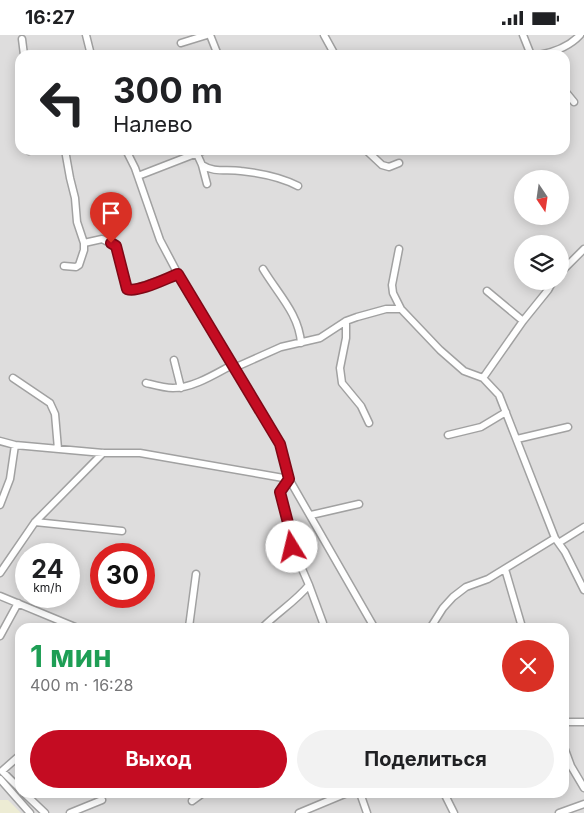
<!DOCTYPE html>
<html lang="ru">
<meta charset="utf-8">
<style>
:root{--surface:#fff;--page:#f2f2f2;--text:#202124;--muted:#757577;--accent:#c40c22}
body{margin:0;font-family:Inter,sans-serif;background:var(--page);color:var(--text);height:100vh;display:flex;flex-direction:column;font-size:19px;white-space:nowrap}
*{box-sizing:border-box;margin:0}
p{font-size:16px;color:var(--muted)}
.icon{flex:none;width:28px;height:28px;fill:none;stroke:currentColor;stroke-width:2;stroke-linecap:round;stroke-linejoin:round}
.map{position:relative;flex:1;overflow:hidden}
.sheet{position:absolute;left:15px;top:588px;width:554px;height:175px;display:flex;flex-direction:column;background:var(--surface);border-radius:15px;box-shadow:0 2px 12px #0003}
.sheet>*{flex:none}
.hud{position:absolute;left:15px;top:15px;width:555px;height:105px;border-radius:15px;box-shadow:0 2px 12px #0003;background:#fff;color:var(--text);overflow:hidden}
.needle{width:32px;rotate:167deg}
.controls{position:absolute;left:514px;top:135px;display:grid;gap:10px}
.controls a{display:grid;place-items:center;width:55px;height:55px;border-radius:50%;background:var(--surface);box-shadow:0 2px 12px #0003;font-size:25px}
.speed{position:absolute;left:15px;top:508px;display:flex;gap:10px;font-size:25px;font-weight:700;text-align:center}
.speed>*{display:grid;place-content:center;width:65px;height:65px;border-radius:50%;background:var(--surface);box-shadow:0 2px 12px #0003;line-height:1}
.speed small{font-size:12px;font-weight:400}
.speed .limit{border:8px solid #d22;background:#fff;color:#111}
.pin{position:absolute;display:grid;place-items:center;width:42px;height:42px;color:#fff;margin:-51px -21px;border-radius:50% 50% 50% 0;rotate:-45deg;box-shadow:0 0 5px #0007}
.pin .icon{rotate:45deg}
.me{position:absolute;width:55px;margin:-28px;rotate:351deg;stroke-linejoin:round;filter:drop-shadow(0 0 4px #0008)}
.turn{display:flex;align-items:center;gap:18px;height:105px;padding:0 15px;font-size:22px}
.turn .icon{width:65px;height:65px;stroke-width:2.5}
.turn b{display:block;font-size:35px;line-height:42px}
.round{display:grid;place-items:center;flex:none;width:52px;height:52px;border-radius:26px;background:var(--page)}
.summary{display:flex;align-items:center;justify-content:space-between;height:85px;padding:0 15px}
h1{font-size:30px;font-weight:700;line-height:38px;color:#1e9e55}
.cta{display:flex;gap:10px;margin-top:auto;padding:10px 15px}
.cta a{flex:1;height:58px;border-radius:30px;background:var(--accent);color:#fff;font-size:20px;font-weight:700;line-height:58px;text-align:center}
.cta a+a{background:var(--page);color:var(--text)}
.status{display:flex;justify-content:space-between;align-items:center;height:35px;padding:0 25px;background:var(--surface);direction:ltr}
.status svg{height:14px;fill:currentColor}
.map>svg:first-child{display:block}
</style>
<div class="status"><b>16:27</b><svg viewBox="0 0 49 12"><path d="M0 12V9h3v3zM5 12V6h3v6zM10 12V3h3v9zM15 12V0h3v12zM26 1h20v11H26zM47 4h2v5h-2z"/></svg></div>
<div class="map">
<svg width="584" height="778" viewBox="0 0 584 778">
<rect width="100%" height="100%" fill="#f0ece7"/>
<path fill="#dedddd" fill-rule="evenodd" d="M0,0H584V778H0ZM20,20H565V115H20ZM522,144H560V181H522ZM522,209H560V246H522ZM26,519H69V561H26ZM101,519H144V561H101ZM20,592H564V758H20Z"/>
<path fill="#edecd4" d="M0,765H8L21,778H0Z"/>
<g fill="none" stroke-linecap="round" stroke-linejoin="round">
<g stroke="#a1a1a1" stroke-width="9">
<path id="street" d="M86,0L91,20
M210,0L218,20
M324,0L335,20
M523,0L531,20
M22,4L24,20
M181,8L207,0
M539,20C555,17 569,12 580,0
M565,56L574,67
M126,115L135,133L160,205L188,258L280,409L289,444L374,592
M366,115L382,130L389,132L399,128
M29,116L31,115
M197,119L202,130L207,149
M202,130C214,138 227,134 241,136C260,138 281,142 298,151
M138,141L205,115
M84,208L102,204L116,211L127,254L131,255L178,239
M399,214L392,250L393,258L401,274
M64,231L76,232L79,230L84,215V208L77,187L75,163L70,143L65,115
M263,234C278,259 299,279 301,308
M560,238L584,214
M487,256L523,286
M346,286V303L340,333L342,348L361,371L369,388
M174,325L181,353
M234,333L281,312L320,303L346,286L357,282L386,274H401L440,315L464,336L483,343L499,360L555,503L565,517L584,555
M13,343L50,368L55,379L58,414
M483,343L523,286L548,255L553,246
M146,348C154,350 164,353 173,353C193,353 215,339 232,330
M448,400L481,392L506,377
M517,404L568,392
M0,406L15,410L103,418H140L289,444L280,457L289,488L292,511L309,550L323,588L322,592
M0,470L10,444L15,410
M311,480L359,469
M35,487L122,496
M560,507L584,492
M505,534L522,592
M0,538L35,487L103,418
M0,561L75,592
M189,592L196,539
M263,592C278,577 296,566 309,550
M431,592L443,573L453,562L466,552L488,544L555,503
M0,601L18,568
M564,687H584
M564,712L571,731L584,753
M20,720L2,736L20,754
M0,744L30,778
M24,758L45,778
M360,758L367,778
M444,758L454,778
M192,766L203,758
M70,778L102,765
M299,778L347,758
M559,778L584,769"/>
</g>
<use href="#street" stroke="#fff" stroke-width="6"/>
</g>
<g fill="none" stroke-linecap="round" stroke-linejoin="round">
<g stroke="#7f0816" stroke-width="12">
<path id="route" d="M111,208L116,211L127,254C138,258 167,243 178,239L280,409L289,444L280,457L288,488L292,512"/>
</g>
<use href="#route" stroke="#c40c22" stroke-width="9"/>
</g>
</svg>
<div class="controls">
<a><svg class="needle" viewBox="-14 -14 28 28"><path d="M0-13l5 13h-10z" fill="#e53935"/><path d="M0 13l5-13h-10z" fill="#757577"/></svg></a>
<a><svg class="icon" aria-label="layers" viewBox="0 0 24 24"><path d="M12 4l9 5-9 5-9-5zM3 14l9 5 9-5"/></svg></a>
</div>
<div class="speed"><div>24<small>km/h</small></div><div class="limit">30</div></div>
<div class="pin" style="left:111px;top:208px;background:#d93025"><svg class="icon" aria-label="arrive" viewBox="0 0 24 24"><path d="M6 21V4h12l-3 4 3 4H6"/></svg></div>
<svg class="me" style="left:292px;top:512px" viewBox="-20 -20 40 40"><circle r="19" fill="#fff"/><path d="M0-13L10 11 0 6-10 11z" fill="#c40c22"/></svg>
<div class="hud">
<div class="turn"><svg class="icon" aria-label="left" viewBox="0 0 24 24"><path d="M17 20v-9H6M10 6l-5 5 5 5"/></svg><div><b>300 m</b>Налево</div></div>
</div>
<section class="sheet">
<div class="summary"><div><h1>1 мин</h1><p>400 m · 16:28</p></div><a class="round" style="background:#d93025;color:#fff"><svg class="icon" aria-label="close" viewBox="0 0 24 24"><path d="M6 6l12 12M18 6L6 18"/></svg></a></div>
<div class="cta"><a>Выход</a><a>Поделиться</a></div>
</section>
</div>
